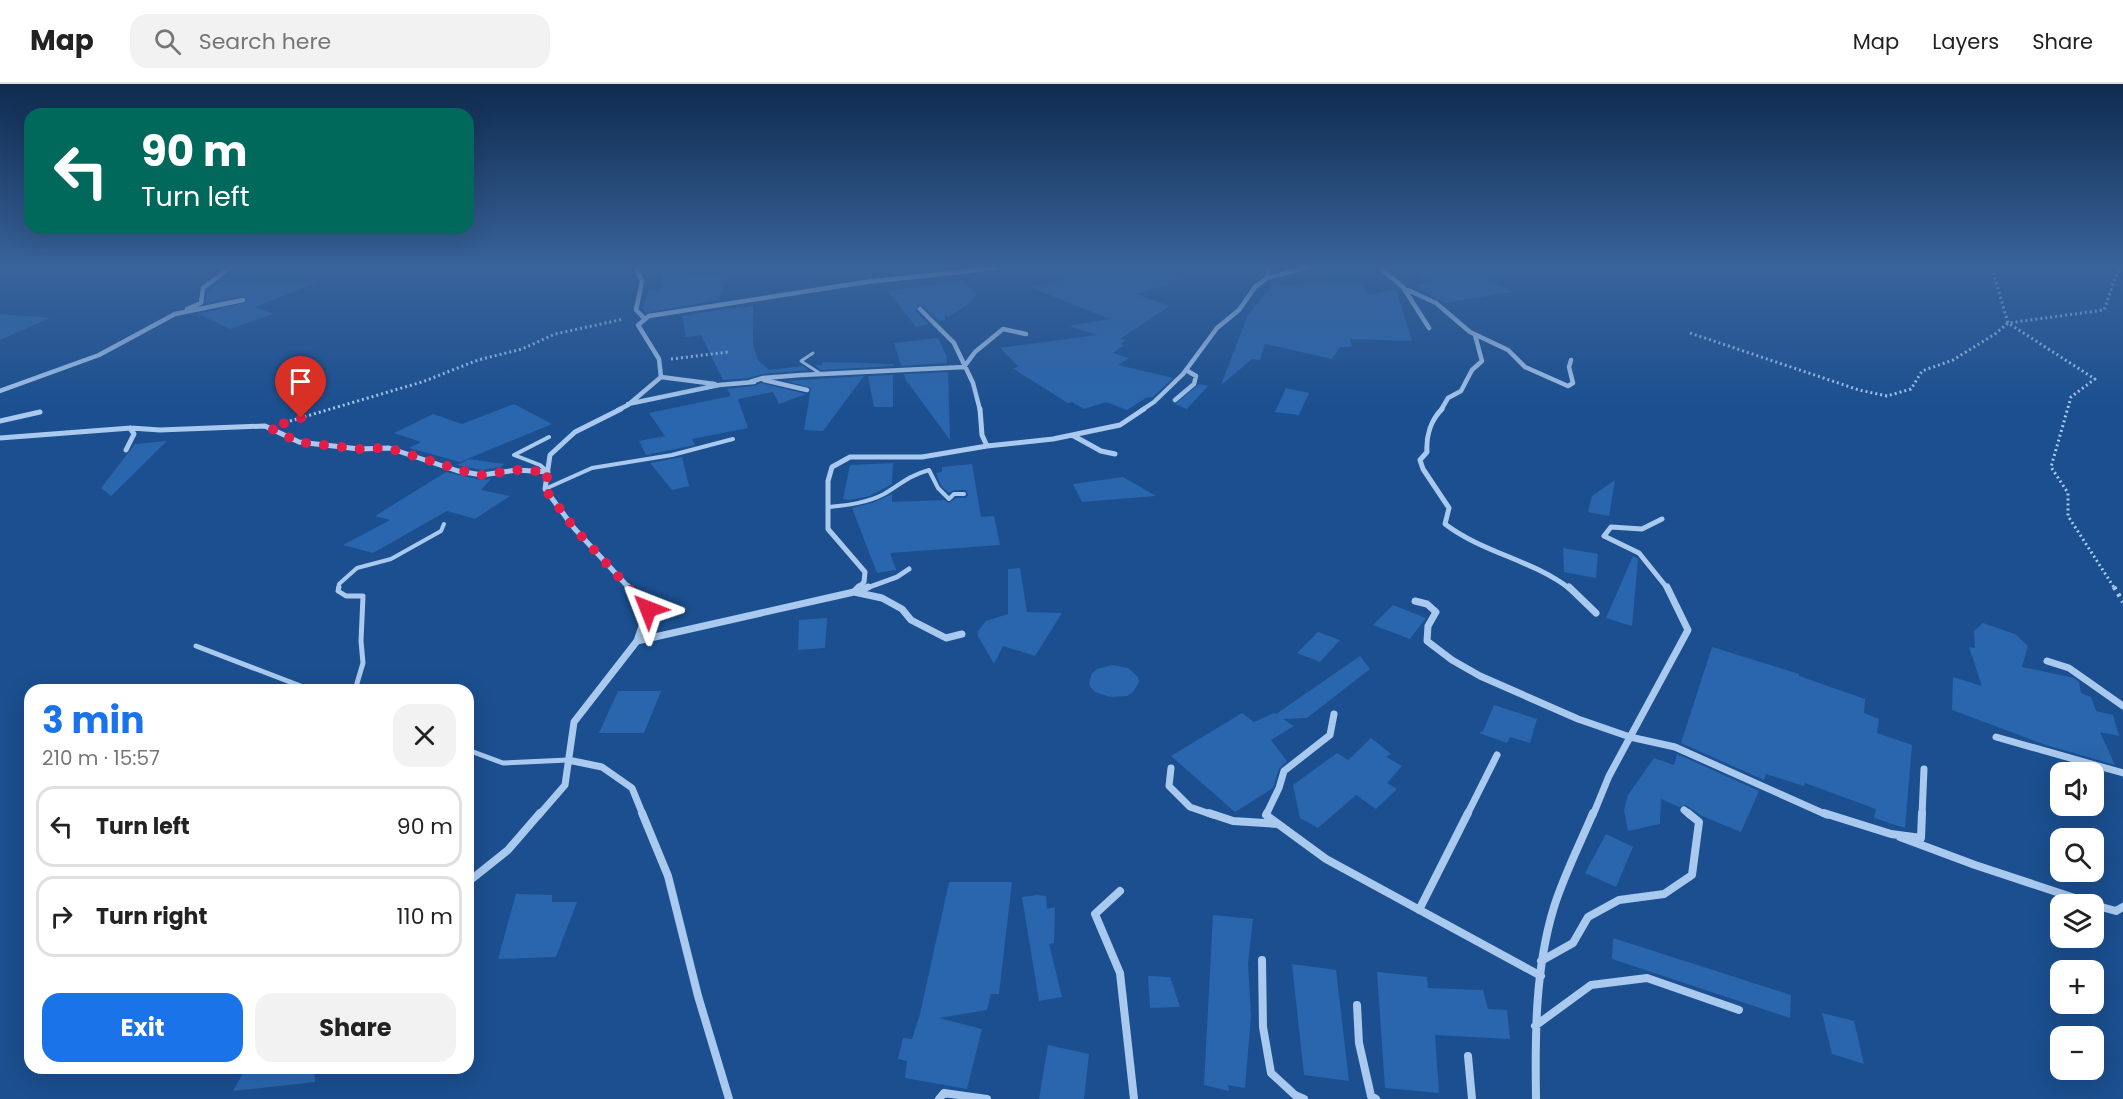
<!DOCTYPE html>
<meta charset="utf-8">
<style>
:root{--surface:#fff;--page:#f2f2f2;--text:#222;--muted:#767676;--line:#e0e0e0;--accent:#1a73e8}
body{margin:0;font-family:Poppins,sans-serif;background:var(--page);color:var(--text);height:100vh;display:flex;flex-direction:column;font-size:22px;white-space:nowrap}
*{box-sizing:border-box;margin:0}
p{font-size:20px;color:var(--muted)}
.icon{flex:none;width:33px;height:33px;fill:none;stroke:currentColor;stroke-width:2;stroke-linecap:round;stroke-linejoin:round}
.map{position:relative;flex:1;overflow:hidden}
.side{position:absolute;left:24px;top:600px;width:450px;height:390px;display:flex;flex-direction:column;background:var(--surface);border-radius:18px;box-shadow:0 6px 24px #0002}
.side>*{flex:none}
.banner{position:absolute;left:24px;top:24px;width:450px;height:126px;border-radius:18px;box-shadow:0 6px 24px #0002;background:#00695c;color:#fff;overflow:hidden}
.buttons{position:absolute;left:2050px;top:678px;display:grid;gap:12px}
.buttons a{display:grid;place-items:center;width:54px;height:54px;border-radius:12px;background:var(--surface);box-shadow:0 6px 24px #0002;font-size:30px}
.pin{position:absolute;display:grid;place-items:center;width:51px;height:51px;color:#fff;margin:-62px -26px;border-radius:50% 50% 50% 0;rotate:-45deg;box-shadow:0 0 6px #0007}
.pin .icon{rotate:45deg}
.me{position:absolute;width:66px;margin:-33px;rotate:315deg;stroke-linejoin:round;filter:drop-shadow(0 0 4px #0008)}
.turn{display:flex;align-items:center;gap:21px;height:126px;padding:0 18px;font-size:27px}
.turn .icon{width:78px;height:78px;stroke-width:2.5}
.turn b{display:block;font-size:42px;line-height:51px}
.round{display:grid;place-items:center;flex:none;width:63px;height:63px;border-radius:18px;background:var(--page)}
.headline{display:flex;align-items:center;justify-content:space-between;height:102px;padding:0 18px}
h1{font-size:36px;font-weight:700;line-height:45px;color:var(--accent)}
.cta{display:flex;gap:12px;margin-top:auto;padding:12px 18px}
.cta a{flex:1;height:69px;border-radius:18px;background:var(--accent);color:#fff;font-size:24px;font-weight:700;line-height:69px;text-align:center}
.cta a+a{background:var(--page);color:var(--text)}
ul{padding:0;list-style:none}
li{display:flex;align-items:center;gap:18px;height:81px;margin:0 12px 9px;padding:0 6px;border:3px solid var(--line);border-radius:18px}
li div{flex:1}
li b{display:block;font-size:22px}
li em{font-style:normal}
header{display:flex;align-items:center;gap:36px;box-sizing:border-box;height:84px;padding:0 30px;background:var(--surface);border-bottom:2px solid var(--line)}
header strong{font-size:28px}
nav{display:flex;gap:33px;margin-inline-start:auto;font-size:21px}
.search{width:420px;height:54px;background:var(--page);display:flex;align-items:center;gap:15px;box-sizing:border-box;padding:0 21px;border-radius:18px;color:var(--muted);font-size:22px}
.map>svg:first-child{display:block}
</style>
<header>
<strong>Map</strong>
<div class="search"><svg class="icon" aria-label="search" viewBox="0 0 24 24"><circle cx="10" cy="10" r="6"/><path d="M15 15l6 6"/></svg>Search here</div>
<nav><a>Map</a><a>Layers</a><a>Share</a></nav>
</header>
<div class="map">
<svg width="2123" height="1015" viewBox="0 0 2123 1015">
<rect width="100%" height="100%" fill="#1b4f8f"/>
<path fill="#2a66ad" d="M662,184H682L683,191H728L719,216L645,229L643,224L649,206L661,205Z
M1085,184H1157L1182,197L1135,210L1170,222L1120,255L1126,256L1120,260L1124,261L1113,269L1129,274L1118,281L1173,294L1153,313L1146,314L1127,326L1106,318L1084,325L1072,318L1068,319L1012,284L1019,283L1000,264L1097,251L1069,242L1110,235L1029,203L1067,195L1060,191Z
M1409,184H1487V194L1513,208L1444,219L1415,201L1430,197Z
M962,196L977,210L966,222L948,233L945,230V236L939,237L923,222L918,221L916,227L928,240L916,243L888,207Z
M317,197V199L255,223L273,230L230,245L198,230L247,218V213L243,212L206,219L207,207L219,198Z
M1359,197L1369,211L1396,205L1412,257L1350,255L1352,263H1340L1332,275L1265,260L1260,276L1252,275L1221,301L1248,231L1275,198L1281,201Z
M753,222V261L758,276L769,286L803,282L808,286L763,290L748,294L723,296L701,251L686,253L682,232L650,237L719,226Z
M0,230L50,234L0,256Z
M938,254L947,273V279L901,282L894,259Z
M822,278L893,280V282L821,286L815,281H822Z
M948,288L950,356L906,296L904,290Z
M893,291V323H874L868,292Z
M864,292L823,347L804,346L811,304L787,297Z
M761,299L806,310L779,320L773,308L738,315L748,344L692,355L695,361L646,371L639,357L665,352L649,329L731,312L727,305L754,302Z
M1199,300L1208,302L1187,325L1175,320Z
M1286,304L1309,309L1299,331L1275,328Z
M514,320L552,340L460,378L409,364L421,358L394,349L433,330L462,340Z
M167,357L111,412L101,404L135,360Z
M682,373L689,402L672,406L650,379Z
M469,375L504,380L501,383L482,386L457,381Z
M893,379L892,400L870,412L849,416L843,415L850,381Z
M972,380L981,433L994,432L1000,461L890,469L896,486L877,489L852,424L872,419L892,410V418L944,416L949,419L956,414H966L968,411L966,406H954L949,409L941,402L936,389L942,388V383Z
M446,388L481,396L491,395L481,406L510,412L475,435L447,427L373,469L343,461L390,436L375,432Z
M1123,393L1156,412L1082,418L1073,400Z
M1615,396L1609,432L1588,428L1592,412Z
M1563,464L1598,470L1596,494L1564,488Z
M1633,472L1638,475L1632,542L1606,534Z
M1020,484L1027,528L1062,529L1035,572L1003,562L994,580L978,552V547L986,537L1008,530V485Z
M1393,521L1426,534L1410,555L1373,541Z
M827,534L825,564L798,566L799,536Z
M1983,539L2015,550L2028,562L2022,583L2074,594L2079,598L2081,609L2091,613L2096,627L2113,631L2119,652L2100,648L2115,681L2046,661L1952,626L1953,593L1982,602L1969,563L1975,564L1974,547Z
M1318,548L1340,556L1320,578L1297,569Z
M1712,563L1799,590V592L1865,615L1864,629L1879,635L1877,649L1912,661L1905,744L1874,734L1876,725L1805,699L1804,702L1766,690L1764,696L1681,659Z
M1360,572L1370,585L1307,634L1283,635L1294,642L1271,656L1287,677L1279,685L1273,704L1235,728L1171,672L1242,629L1254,638L1274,629L1276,630Z
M1112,581L1128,584L1138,593L1139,598L1133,608L1127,612L1110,613L1095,608L1091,604L1089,599L1092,589L1097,585Z
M618,607H661L644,649H599Z
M1494,621L1537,635L1530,659L1510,653L1507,659L1479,649L1483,647Z
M1371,654L1391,670L1386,673L1402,682L1387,699L1397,705L1376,725L1356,711L1318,744L1300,734L1293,701L1337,669L1348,676Z
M1677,670L1759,707L1741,748L1702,732L1686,721L1679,723L1661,715L1660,740L1628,747L1624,726L1628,711L1654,674L1674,681Z
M1606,750L1633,763L1616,803L1585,789Z
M949,798H1012L999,910H991L987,926L939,934L982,945L967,1005L905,994L907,977L898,975L903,954L912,955L920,930Z
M516,810L552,811V818H577L556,873L498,875Z
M1037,811L1046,812L1047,825L1055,823L1054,859L1049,860L1062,913L1039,917L1022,813Z
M1213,831L1253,835L1248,880L1251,932L1245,1004L1228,1001L1229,1007L1204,1001Z
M1613,854L1791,911L1790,934L1612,875Z
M1292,880L1336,886L1349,997L1304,991Z
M1377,888L1427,893L1428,904L1483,906L1488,925L1507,926L1510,955L1435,951L1439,1009L1385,1004Z
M1148,892L1170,893L1180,923L1150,924Z
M1822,929L1854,937L1864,980L1832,970Z
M1048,961L1089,970L1084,1015H1039Z
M246,984H314L315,998L233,1007Z"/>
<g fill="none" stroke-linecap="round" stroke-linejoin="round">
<path stroke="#a9c9ee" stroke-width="3" stroke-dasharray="2 3" stroke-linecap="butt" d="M1992,184L2008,239L2095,295L2071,313L2051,383L2068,409V432L2115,505
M1690,249L1859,306L1887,312L1911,305L1922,287L1953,276L1995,250L2008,239L2104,226L2118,186L2123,184
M671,275L728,268
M290,337L422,298L478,276L522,265L555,250L624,235"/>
<path stroke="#a9c9ee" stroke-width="4.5" stroke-dasharray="3 5" stroke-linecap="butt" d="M2114,503L2123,518"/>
<path stroke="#a9c9ee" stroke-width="3" d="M813,269L801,277L821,290"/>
<path stroke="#a9c9ee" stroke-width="4" d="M548,388L540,381L514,371L549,353
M545,405L592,384L672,371L733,355
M829,423C848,421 867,419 884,410C901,400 908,392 929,386L938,404L949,415L954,410H964
M338,505L339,500L357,484L391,475L441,447L444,440"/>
<path stroke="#a9c9ee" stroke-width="5" d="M339,503L338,507L346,512H363L361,557L363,579L355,606
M196,562L311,606
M468,666L503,679L568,676"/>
<path stroke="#a9c9ee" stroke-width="4.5" d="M636,184L642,197L636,226L644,234
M1380,184L1403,203L1429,244
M1267,194L1268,184
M1408,206L1436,219L1470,248L1508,266L1525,283L1568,302L1573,299L1569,283L1571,276
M187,225L201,219L203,204L230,184
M920,225L954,259L973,299L980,326
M661,293L715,300
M764,296L807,306
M750,298L763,294L801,291L964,283L975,268L1003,245L1026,250
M0,307L99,271L175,230L243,216
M1175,316L1194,300L1196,292L1186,286
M628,320L719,301L754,298
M618,326L628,321L661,293L659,275L638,241L649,232L866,198L996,184
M1142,326L1154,318L1183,290L1217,244L1239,226L1255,203L1267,194L1305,184
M1441,326L1448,314L1461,307L1472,286L1482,277L1475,251"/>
<path stroke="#a9c9ee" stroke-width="5" d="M621,325L575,348L550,371L545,405L574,444L630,505
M1442,325C1431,336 1426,352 1427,368L1420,376L1423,385L1449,424L1445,440C1483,469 1533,476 1570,505
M0,337L40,328
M1072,351L1101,367L1115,370
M0,354L131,344L160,346L265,342L299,358L359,365L389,364L458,387L482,391L517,386L548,388
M987,362L1053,355L1120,341L1144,325
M126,366L134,350L130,344
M1662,435L1642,445L1611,443L1604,452L1639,469L1668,505
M857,505L864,498L865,488L828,445V397L832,383L850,373H922L987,362L982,351L980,325
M864,505L897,493L909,485"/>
<path stroke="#a9c9ee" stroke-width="7" d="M1569,503L1596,529
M854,508L882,514L902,525L911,536L946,554L962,550
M855,508L868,503
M1415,517L1427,520L1436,528L1428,542L1427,557L1452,576L1480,592L1578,635L1630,653L1675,663L1827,731
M637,557L854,508L859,503
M2047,577L2069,584L2123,622
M1996,653L2123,689
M568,676L602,683L632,704L643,731
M1171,684L1169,702L1190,723L1213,731
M1684,726L1690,731
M539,731L565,701L574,638L637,557L648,525L628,503
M1266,731L1279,704L1284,687L1330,651L1334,630
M1467,731L1497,671
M1593,731L1609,692L1688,546L1667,503
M1922,731L1924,685"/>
<path stroke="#a9c9ee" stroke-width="8" d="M642,729L668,792L698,912L729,1015
M1209,729L1233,737L1278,740
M1267,729L1266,731L1326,775L1541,892
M1824,729L1891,750L1921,754L1922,729
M1900,753L1975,781L2093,820
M468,798L508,766L540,729
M1120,807L1095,830L1120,889L1134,1015
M2094,821L2116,827L2123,823
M1419,826L1468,729
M1262,876L1263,943L1271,989L1295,1011L1304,1015
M1541,877L1573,859L1588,833L1619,816L1664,810L1692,791L1699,738L1688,729
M1357,921L1359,959L1371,1012L1376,1015
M1535,942L1591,901L1647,894L1739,926
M1468,972L1472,1015
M939,1015L944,1009L987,1015
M1536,1015C1535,951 1535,885 1554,823C1564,791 1580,760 1593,729"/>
</g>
<linearGradient id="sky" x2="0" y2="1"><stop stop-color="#0f2b4f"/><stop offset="0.56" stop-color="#39639b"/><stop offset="1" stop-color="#39639b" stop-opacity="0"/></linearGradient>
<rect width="2123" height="326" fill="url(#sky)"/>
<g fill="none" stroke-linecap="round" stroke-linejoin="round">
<path stroke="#e11d48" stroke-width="10" stroke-dasharray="0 18" d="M301,334L270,344L298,358L359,365L388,364L470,389L482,391L517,386L548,388L545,405L574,444L648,525"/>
</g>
</svg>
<div class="buttons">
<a><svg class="icon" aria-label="sound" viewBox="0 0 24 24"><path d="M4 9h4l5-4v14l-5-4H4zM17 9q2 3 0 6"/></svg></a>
<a><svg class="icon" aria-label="search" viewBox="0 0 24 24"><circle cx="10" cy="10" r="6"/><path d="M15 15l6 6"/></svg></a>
<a><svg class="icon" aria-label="layers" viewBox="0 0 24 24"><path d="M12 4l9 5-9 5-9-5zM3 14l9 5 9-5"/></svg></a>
<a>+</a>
<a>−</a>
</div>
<div class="pin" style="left:301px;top:334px;background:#d93025"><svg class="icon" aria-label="arrive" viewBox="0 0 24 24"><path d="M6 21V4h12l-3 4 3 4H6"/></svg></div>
<svg class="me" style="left:648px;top:525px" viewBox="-20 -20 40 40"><path d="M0-17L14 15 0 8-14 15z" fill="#e11d48" stroke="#fff" stroke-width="4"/></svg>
<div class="banner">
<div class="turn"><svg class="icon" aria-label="left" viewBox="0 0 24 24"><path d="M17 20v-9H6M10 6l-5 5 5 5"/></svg><div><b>90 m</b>Turn left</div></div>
</div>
<section class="side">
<div class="headline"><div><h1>3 min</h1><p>210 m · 15:57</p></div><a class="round"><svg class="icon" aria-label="close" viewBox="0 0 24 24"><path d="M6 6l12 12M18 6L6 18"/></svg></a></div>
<ul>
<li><svg class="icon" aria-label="left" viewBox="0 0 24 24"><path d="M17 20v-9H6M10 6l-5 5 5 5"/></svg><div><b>Turn left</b></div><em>90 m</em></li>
<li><svg class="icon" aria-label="right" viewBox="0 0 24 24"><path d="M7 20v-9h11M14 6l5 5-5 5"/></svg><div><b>Turn right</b></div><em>110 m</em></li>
</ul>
<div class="cta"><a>Exit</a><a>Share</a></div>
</section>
</div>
